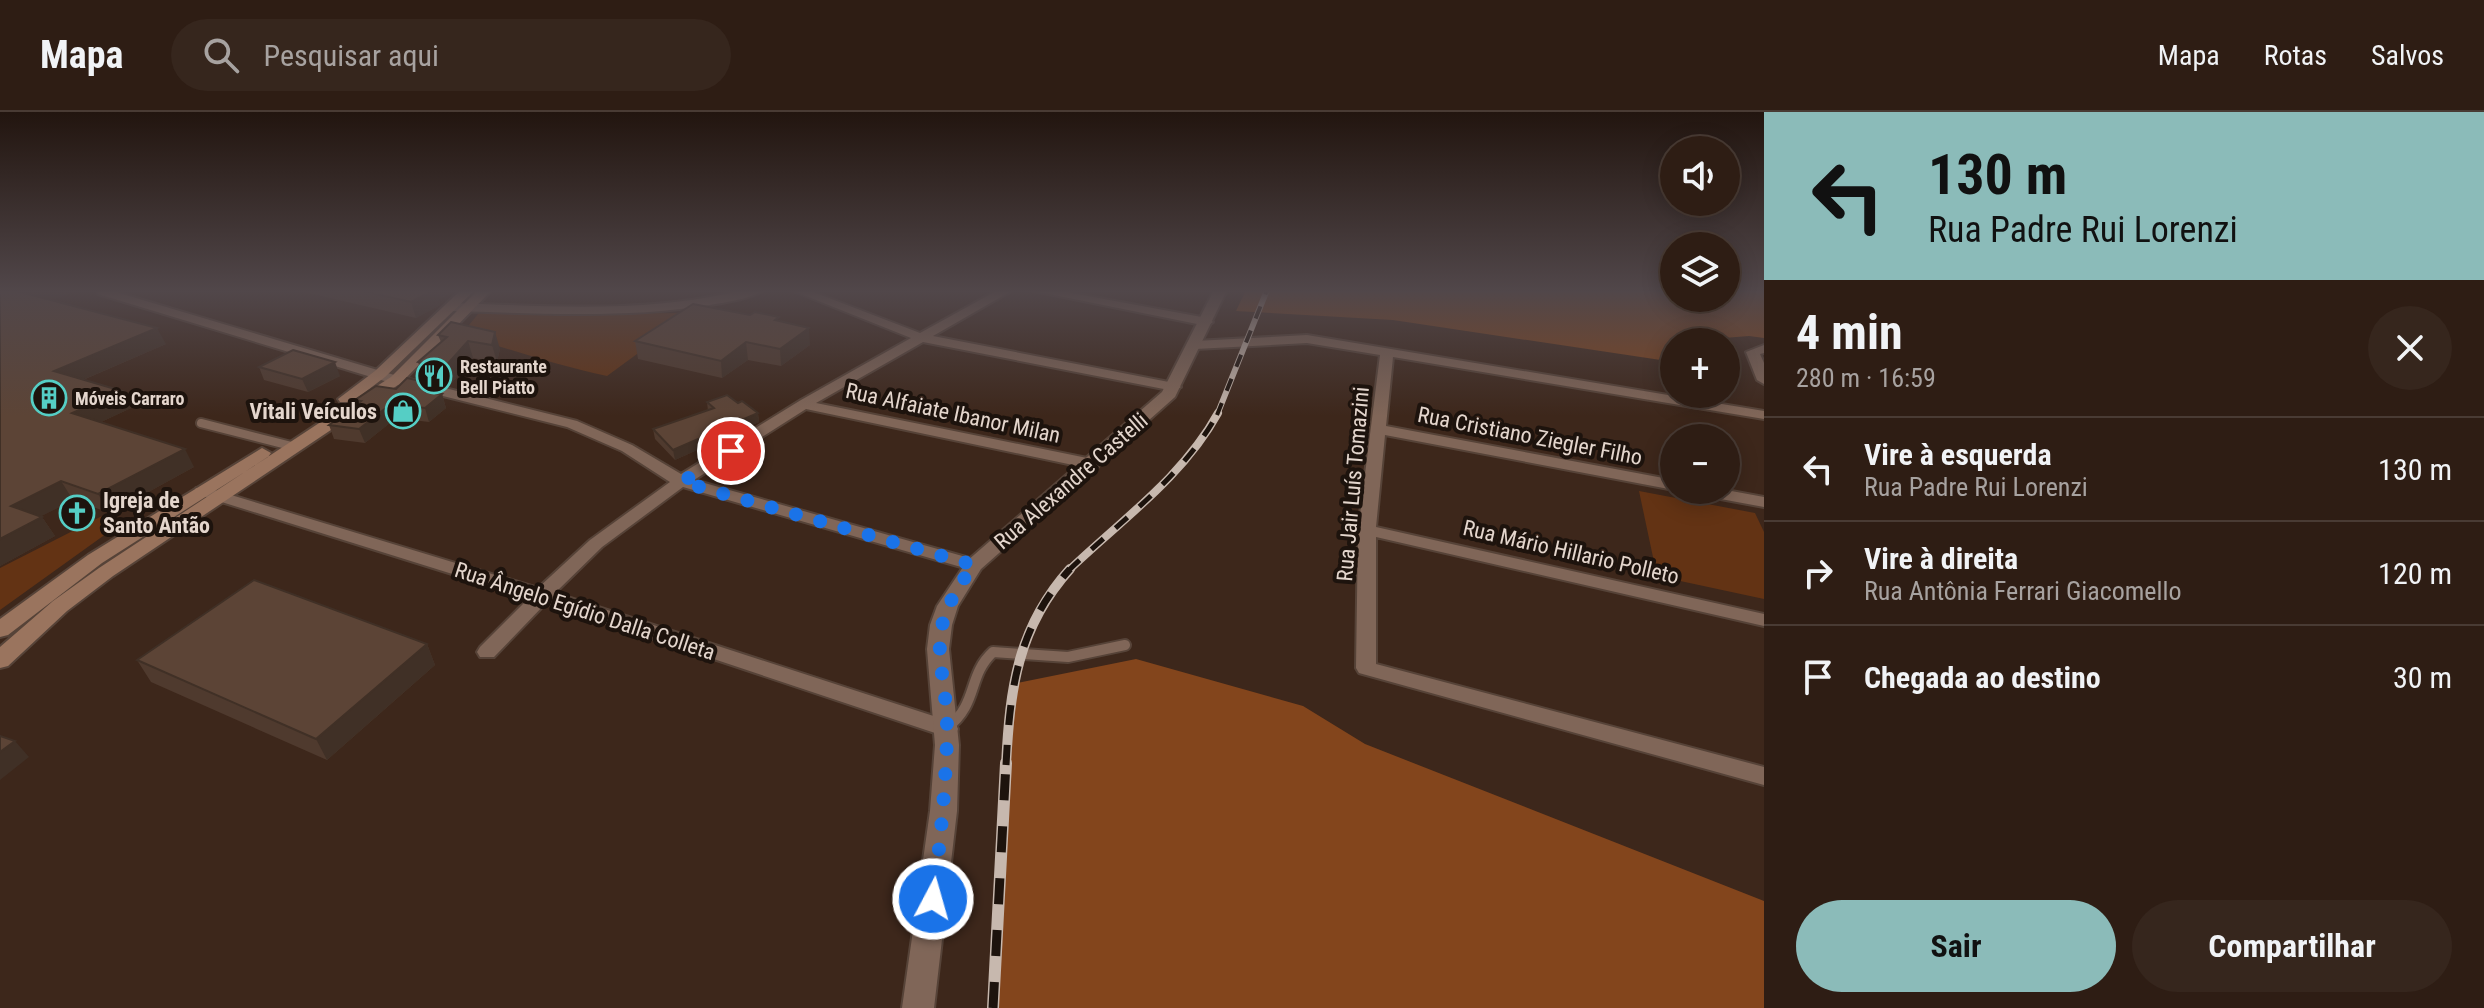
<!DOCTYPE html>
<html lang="pt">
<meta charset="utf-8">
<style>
:root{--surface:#2e1d14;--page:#36261d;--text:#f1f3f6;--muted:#a7a2a0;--line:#493b34;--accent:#8bbbb9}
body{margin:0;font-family:"Roboto Condensed",sans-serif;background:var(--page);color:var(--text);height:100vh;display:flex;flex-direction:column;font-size:30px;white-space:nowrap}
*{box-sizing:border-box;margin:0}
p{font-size:26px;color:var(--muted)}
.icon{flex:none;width:44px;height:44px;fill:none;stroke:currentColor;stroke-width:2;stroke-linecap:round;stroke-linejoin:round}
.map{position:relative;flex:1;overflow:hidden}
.drawer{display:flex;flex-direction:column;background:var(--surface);width:720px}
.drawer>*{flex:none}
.guide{background:#8bbbb9;color:#111;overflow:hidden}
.buttons{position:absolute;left:1660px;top:24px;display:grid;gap:16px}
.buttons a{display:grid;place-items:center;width:80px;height:80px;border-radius:50%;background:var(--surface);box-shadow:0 4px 20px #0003,0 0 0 2px var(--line);font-size:40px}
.pin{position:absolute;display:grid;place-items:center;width:68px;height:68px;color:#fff;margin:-34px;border:4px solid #fff;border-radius:50%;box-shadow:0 2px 8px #0007}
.me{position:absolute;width:88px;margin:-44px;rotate:6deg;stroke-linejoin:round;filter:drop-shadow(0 0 6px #0008)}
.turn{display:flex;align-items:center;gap:28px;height:168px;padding:0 32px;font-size:36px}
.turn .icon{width:104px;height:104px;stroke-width:2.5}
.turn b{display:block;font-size:56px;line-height:68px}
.round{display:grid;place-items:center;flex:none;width:84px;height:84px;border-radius:42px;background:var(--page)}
.headline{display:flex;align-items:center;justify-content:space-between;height:136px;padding:0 32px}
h1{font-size:48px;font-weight:700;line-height:60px}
.action{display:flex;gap:16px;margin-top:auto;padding:16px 32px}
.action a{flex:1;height:92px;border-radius:48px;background:var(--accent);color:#111;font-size:32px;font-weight:700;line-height:92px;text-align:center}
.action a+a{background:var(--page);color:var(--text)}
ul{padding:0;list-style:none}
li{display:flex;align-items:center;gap:24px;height:104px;padding:0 32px;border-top:2px solid var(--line)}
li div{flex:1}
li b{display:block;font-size:30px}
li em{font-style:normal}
header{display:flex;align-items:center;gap:48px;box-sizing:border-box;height:112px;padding:0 40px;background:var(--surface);border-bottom:2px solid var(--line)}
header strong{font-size:38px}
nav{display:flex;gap:44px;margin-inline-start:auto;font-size:28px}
.search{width:560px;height:72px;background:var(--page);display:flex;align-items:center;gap:20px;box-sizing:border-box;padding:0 28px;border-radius:44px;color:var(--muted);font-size:30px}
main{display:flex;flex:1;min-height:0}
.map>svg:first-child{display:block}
</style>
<header>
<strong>Mapa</strong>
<div class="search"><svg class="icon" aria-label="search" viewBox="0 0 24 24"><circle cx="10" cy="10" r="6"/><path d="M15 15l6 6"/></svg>Pesquisar aqui</div>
<nav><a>Mapa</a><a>Rotas</a><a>Salvos</a></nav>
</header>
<main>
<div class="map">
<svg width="1764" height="896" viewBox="0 0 1764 896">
<rect width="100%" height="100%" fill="#3d271b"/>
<path fill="#633314" d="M693,201L607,264C558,254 510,237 461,223L478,202Z
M1639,379L1755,401L1764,420V487L1657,464Z
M106,402L124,409L0,498V456Z"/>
<path fill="#83451c" d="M1246,178H1674V186H1726V178H1764V226L1749,224L1724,226V230H1674V250L1393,208L1236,199Z
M1136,547L1303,594L1365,632L1764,789V896H993L1012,572Z"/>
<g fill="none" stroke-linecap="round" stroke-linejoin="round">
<g stroke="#564338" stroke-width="12">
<path id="service-far1" d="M201,311L295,335"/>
</g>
<g stroke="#564338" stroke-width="14">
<path id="service" d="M947,616C979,591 967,564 993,540L1068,545L1125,533"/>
</g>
<g stroke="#564338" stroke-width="4">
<path id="minor" d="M97,178H109L401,265L577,309L632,333L681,362L801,288L911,226L791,178H808L920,221L998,178H1013L933,224L1174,271L1181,275L1174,279L923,230L816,291L1092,347L1098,349L1100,352L1098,355L1092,357L806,297L694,368L980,449L983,453L980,457H968L683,375L602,435L555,481L955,611L958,617L955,623L947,625L546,491L494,545H480L477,540L480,535L529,486L196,382L194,379L196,376H208L538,476L590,428L670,370L622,339L567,315L391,271L98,182Z
M743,178H764C750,187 727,190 710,193C624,207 538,201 451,199L445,195L451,191C548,194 647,202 743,178Z
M1029,178H1055L1207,206L1213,210L1207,214Z
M1307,223L1764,299V307L1393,245L1386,314L1674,368V378L1385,323L1376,415L1764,502V514L1376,425V552L1764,655V673L1359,561L1356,556L1358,418L1380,243L1307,231L1195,237L1189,233L1195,229Z
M1764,233V241L1760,242L1764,251V272L1757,268L1746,240Z
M1691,378H1726L1764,385V395L1699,383Z"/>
</g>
<g stroke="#564338" stroke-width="4">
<path id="tertiary" d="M1214,178H1227L1175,285L981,457L958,494L952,513L949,537L959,633L957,699L934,896H902L930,699L935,633L927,537L930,513L937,494L967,449L1162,280Z"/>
</g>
<g stroke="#564338" stroke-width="4">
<path id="secondary" d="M461,178H475L385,265L352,290L391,265L478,178H492L401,271L113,464L67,499L8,554L0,556V535L53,489L99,456L351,290H340L338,287L375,259Z
M262,336L271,341L268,345L102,451L8,523L0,525V507L88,443Z"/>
</g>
<use href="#service-far1" stroke="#806658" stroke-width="8"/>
<use href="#service" stroke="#806658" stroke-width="10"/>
<use href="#minor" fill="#806658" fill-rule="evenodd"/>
<use href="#tertiary" fill="#806658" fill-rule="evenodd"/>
<use href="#secondary" fill="#9a745e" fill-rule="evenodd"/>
<g stroke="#c7b8ae" stroke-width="6">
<path id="rail-far3" d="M1217,303L1267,178"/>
</g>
<g stroke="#c7b8ae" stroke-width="8">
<path id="rail-far2" d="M1068,459C1120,409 1183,365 1218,301"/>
</g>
<g stroke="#c7b8ae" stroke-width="10">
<path id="rail-far1" d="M1006,653C1010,577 1017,516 1070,457"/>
</g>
<g stroke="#c7b8ae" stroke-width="12">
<path id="rail" d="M993,896L1006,651"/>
</g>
<use href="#rail-far3" stroke="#1d130d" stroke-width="4" stroke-dasharray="13" stroke-linecap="butt"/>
<use href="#rail-far2" stroke="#1d130d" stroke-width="5" stroke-dasharray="16" stroke-linecap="butt"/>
<use href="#rail-far1" stroke="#1d130d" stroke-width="7" stroke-dasharray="20" stroke-linecap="butt"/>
<use href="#rail" stroke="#1d130d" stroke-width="9" stroke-dasharray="26" stroke-linecap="butt"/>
</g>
<path fill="#4f3a2e" d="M0,178H80L51,188L166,232L83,268L122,279L131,296L101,310L194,355L110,401L73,388L41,404L42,405L55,424L0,454Z
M296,178H452L453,180L439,187L440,193L416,206Z
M779,209L810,233L781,254L748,248L722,266L638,247L635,229Z
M451,210L500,237L497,250L473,246L449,274L424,268L418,250L441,230L438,223Z
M259,255L340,264L308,280L264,268Z
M396,277L442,282L446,296L429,310L396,306L365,331L334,327L329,313L356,293L355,288Z
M707,290L738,291L758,301L759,310L675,348L655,327L653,317L708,299Z
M427,532L435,553L327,648L151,570L137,548Z"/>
<path fill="#403026" d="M27,178H80L29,196L20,180Z
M427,178H452L453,180L439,187L440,193L416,206L411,190Z
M157,216L166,232L64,276L54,259Z
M809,216L810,233L781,254L780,237Z
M495,220L500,237L497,250L492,233Z
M468,229L473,246L449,274L444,256Z
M746,230L748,248L722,266L721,249Z
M335,250L340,264L308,280L302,267Z
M434,272L438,285L442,282L446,296L429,310L425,296L427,280Z
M122,279L131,296L82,319L72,301Z
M391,292L396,306L365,331L359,317Z
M758,301L759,310L675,348L673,338Z
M185,337L194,355L110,401L98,382Z
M61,369L73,388L24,413L11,394Z
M42,405L55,424L0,454V427Z
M427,532L435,553L327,648L316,627Z
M15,629L29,645L0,668V640Z"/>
<path fill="#5c4436" stroke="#403026" stroke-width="2" d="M0,178H27L20,180L157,216L54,259L122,279L72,301L185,337L98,382L61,369L11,394L42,405L0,427Z
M358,178H434L411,190Z
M693,192L750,203L755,200L779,205L775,208L809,216L780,237L746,230L721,249L635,229Z
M451,210L495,220L492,233L468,229L444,256L418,250L447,225L438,223Z
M293,238L335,250L302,267L259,255Z
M407,266L434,272L427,280L442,282L425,296L391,292L359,317L329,313L361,289L355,288L376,274L396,277Z
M727,283L738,291L742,289L758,301L673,338L653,317L714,296L707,290Z
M254,468L427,532L316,627L137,548Z
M0,624L15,629L0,640Z"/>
<linearGradient id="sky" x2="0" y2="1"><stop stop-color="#22150f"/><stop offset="0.59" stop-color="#51474a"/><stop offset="1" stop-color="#51474a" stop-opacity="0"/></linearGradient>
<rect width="1764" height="304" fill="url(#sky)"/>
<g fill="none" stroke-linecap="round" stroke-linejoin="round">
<path stroke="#1a73e8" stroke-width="14" stroke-dasharray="0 25.2" d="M731,339L682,370L974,453C917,528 949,547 947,628C945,681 940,734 933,787"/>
</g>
<defs>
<g id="restaurant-ring" transform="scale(1.8)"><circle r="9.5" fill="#1d130d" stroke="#55cec5" stroke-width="1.5"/><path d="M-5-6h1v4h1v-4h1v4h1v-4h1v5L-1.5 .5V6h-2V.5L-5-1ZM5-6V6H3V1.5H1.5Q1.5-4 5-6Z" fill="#55cec5"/></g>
<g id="building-ring" transform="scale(1.8)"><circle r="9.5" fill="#1d130d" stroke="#55cec5" stroke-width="1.5"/><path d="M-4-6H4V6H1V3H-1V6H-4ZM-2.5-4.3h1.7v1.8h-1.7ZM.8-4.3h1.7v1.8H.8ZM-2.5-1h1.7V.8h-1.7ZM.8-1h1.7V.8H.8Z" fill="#55cec5"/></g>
<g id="shop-ring" transform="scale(1.8)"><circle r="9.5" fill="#1d130d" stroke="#55cec5" stroke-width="1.5"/><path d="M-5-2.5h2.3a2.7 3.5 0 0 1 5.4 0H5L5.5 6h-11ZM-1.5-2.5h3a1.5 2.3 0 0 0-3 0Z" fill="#55cec5"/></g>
<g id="church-ring" transform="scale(1.8)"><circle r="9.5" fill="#1d130d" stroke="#55cec5" stroke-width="1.5"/><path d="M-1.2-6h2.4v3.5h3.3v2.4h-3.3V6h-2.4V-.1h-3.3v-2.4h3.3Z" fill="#55cec5"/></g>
</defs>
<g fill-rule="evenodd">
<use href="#restaurant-ring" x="434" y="264"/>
<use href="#building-ring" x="49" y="286"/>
<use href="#shop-ring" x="403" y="299"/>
<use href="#church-ring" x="77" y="401"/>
</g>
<g text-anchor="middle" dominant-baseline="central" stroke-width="8" stroke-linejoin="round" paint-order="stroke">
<g font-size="18" font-weight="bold" fill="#e4d6cd" stroke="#1d130d" text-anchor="start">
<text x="460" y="254">Restaurante<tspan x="460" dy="21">Bell Piatto</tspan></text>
<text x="75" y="286">Móveis Carraro</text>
</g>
<g font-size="22" font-weight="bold" fill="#e4d6cd" stroke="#1d130d" text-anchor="end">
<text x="377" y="299">Vitali Veículos</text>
<text x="103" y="388" text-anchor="start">Igreja de<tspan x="103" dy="25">Santo Antão</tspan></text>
</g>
<g font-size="22" fill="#e4d6cd" stroke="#1d130d">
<text transform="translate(953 301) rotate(12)">Rua Alfaiate Ibanor Milan</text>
<text transform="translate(1530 324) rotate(11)">Rua Cristiano Ziegler Filho</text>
<text transform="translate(1071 369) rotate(-41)">Rua Alexandre Castelli</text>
<text transform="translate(1353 372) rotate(-85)">Rua Jair Luís Tomazini</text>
<text transform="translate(1571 440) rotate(13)">Rua Mário Hillario Polleto</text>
<text transform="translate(585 499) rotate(18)">Rua Ângelo Egídio Dalla Colleta</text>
</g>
</g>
</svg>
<div class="buttons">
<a><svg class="icon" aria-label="sound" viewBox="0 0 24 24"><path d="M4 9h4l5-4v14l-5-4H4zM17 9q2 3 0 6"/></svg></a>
<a><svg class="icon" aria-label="layers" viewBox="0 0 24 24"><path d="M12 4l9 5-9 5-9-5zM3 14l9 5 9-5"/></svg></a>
<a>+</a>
<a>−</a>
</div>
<div class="pin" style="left:731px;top:339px;background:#d93025"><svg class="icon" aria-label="arrive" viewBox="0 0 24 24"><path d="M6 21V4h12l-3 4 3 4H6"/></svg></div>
<svg class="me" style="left:933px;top:787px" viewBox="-20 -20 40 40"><circle r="17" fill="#1a73e8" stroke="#fff" stroke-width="3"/><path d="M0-11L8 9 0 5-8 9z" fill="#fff"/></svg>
</div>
<section class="drawer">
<div class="guide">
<div class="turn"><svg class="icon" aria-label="left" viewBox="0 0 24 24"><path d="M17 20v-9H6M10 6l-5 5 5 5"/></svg><div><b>130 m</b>Rua Padre Rui Lorenzi</div></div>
</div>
<div class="headline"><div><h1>4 min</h1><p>280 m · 16:59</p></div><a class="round"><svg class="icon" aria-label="close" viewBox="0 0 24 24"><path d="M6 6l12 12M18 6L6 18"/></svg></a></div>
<ul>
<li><svg class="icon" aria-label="left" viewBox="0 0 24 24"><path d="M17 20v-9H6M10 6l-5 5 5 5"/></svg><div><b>Vire à esquerda</b><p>Rua Padre Rui Lorenzi</p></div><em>130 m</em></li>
<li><svg class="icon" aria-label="right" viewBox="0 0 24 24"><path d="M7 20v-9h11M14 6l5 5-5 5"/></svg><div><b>Vire à direita</b><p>Rua Antônia Ferrari Giacomello</p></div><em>120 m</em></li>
<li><svg class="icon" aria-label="arrive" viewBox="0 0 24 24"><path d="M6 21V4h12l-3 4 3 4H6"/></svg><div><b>Chegada ao destino</b></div><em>30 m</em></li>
</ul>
<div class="action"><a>Sair</a><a>Compartilhar</a></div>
</section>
</main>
